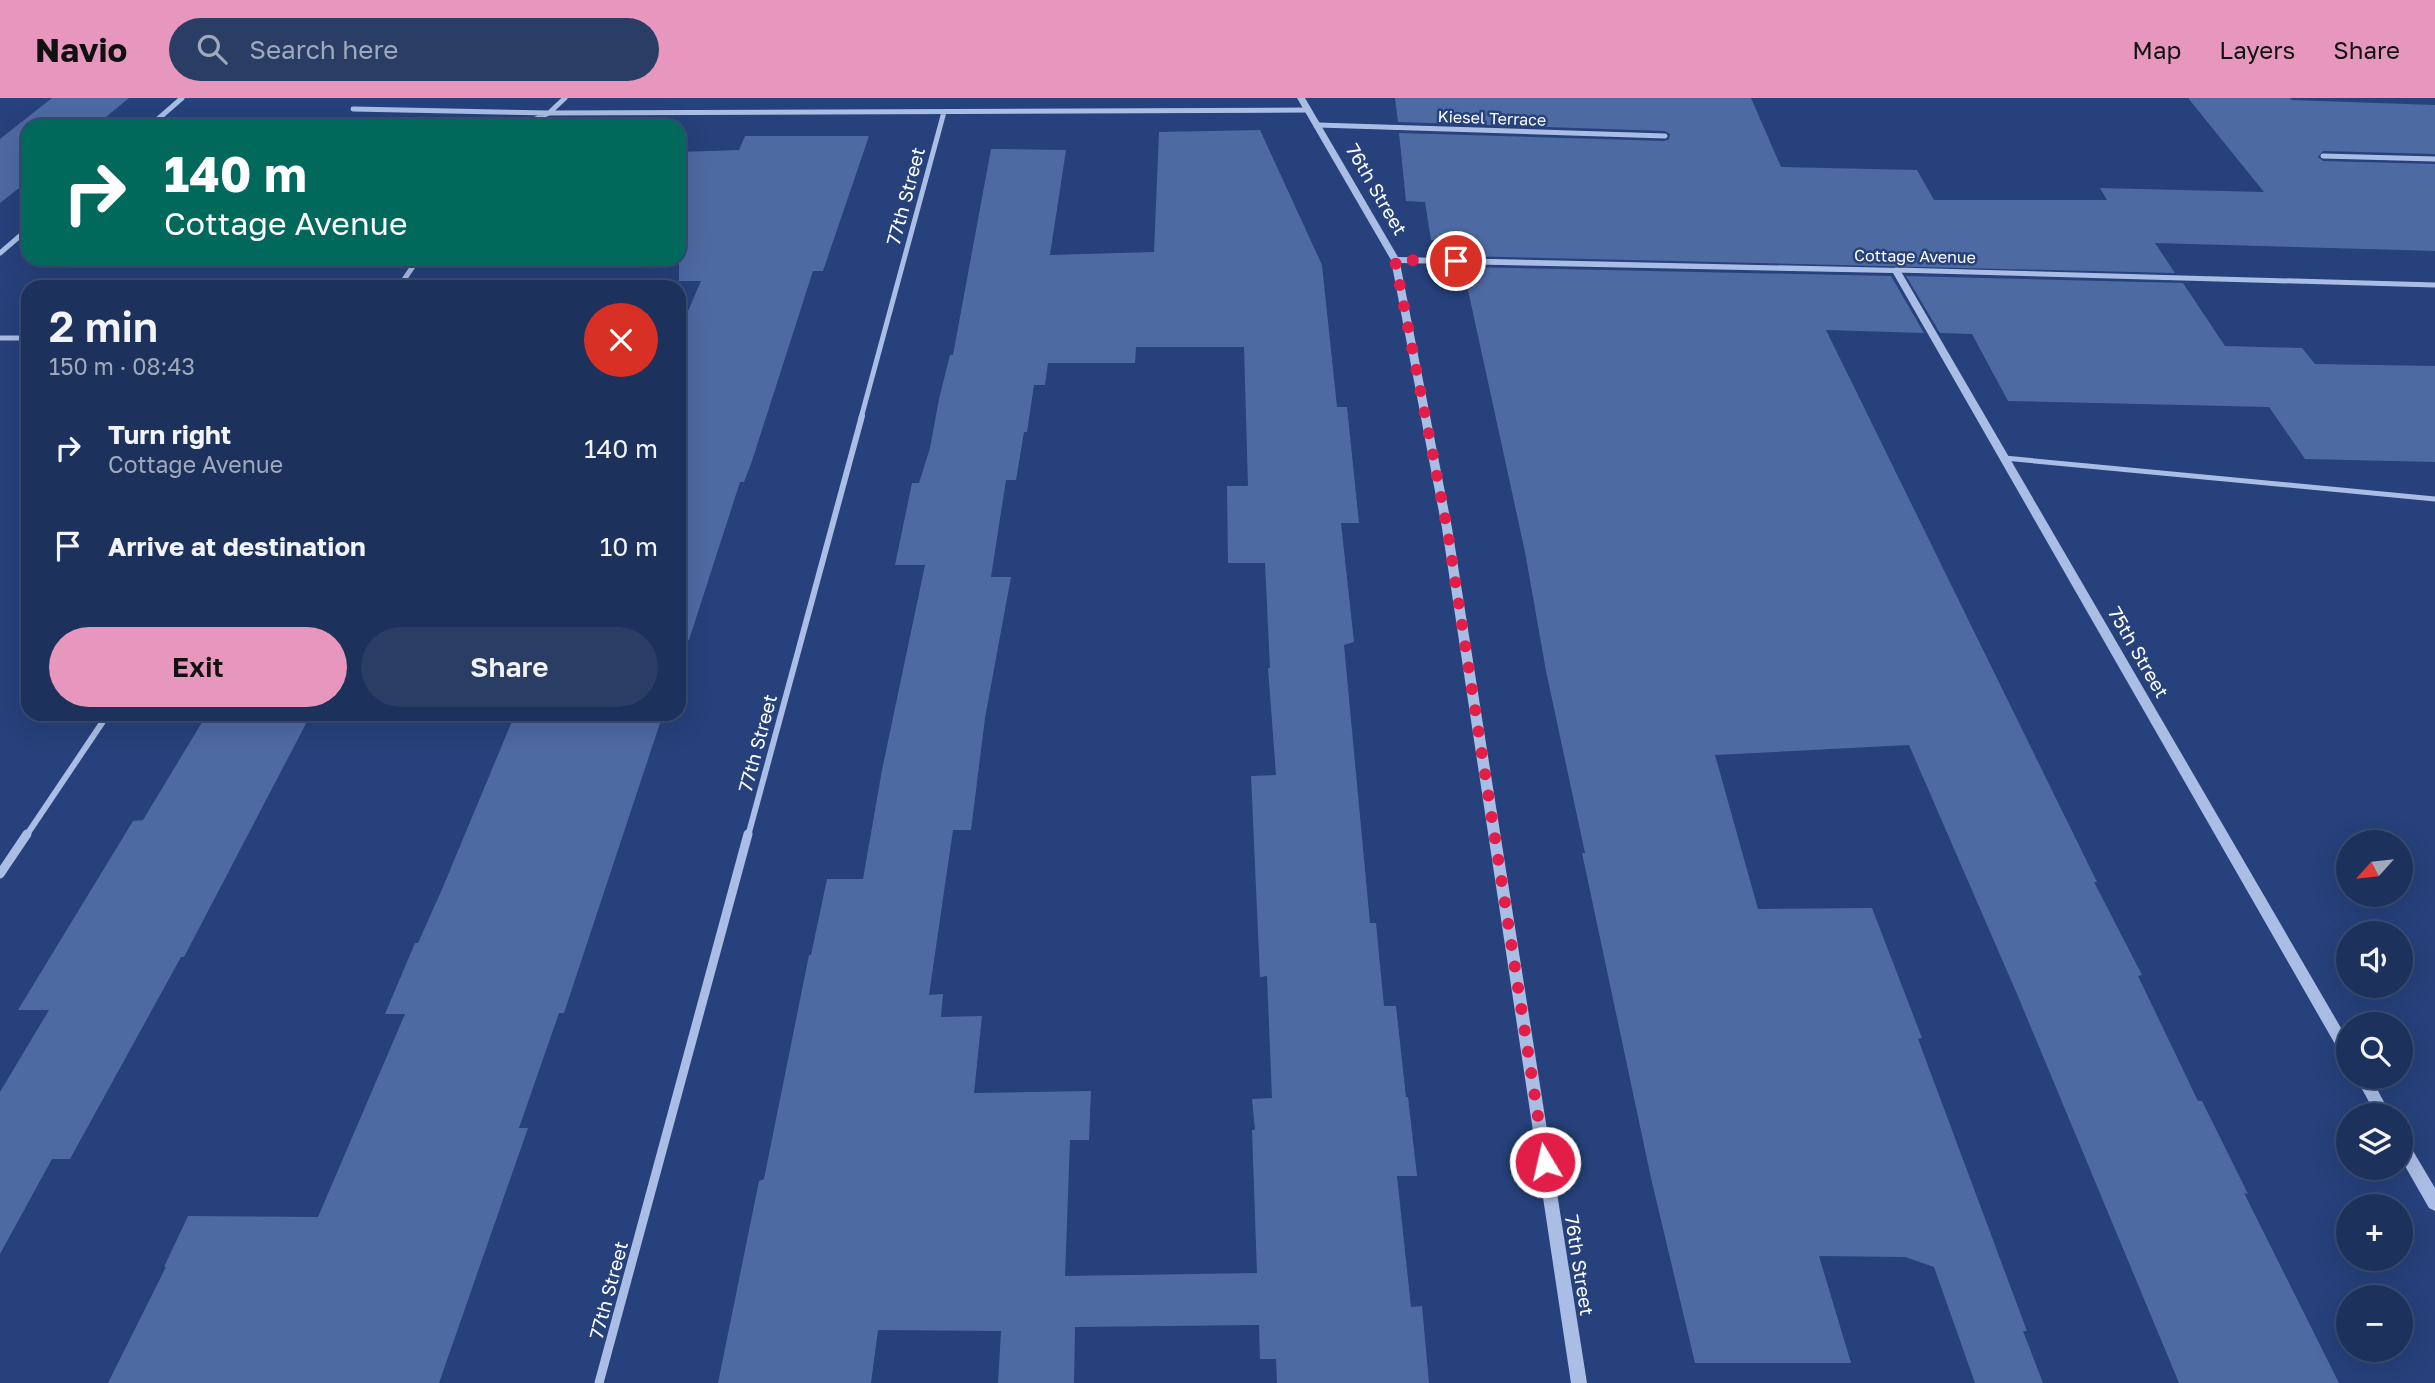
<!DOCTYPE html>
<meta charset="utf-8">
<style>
:root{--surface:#1c315c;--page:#293d65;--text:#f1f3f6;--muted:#a0a9bb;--line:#3a4c72;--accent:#e797bd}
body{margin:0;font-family:"Golos Text",sans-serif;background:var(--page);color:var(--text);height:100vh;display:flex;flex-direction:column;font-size:26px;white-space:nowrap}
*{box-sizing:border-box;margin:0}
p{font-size:23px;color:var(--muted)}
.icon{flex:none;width:38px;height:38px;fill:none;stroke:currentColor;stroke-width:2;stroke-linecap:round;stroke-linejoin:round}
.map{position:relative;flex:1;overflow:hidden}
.sheet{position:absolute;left:21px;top:182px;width:665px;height:441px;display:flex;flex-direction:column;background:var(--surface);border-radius:21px;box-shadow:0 7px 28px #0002,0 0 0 2px var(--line)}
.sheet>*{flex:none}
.banner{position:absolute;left:21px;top:21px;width:665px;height:147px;border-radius:21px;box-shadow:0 7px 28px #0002,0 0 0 2px var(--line);background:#00695c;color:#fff;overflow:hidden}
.needle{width:46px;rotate:243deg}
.buttons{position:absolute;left:2336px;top:732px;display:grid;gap:14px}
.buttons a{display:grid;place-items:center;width:77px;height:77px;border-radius:50%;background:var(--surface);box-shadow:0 7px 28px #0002,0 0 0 2px var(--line);font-size:35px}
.pin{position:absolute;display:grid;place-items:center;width:60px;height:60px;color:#fff;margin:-30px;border:4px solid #fff;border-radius:50%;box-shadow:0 2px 7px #0007}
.me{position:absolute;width:77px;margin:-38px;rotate:351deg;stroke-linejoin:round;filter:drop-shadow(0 0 5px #0008)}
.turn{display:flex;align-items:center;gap:24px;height:147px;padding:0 28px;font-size:32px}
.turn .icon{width:91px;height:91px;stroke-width:2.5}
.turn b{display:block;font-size:49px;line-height:60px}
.round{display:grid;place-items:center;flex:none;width:74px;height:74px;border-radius:37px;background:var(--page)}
.overview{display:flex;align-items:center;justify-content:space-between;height:119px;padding:0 28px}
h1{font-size:42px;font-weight:600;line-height:52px}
.cta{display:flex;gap:14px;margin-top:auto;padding:14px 28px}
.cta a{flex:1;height:80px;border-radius:42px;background:var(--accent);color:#111;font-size:28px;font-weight:600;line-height:80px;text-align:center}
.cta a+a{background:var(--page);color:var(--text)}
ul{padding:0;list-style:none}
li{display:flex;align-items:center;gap:21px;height:98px;padding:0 28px}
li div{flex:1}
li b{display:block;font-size:26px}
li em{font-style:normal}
header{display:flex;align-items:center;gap:42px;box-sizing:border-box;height:98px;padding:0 35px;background:var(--accent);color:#111}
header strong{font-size:33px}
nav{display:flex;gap:38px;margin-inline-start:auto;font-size:24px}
.search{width:490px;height:63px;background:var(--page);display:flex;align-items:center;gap:18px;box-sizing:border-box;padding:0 24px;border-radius:38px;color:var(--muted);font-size:26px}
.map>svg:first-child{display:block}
</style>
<header>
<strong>Navio</strong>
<div class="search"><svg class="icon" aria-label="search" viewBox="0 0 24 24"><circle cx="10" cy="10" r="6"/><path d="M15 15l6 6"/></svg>Search here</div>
<nav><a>Map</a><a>Layers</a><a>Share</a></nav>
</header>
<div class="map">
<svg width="2435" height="1285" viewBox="0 0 2435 1285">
<rect width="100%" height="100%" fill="#26417b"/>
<path fill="#4e6aa3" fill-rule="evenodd" d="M52,0H129L95,28H28V83L0,105V41Z
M1395,0H1751L1781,69L1917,72L1934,102H2107L2100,90L2264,94L2188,0H2290L2292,2L2435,7V56L2323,53L2318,59L2323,63L2435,66V153L2155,145L2175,175L1461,158L1457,142H1431L1425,104L1406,103L1399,35L1665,43L1669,41L1670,36L1665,33L1398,24Z
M1260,32L1322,167L1337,309H1347L1359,425H1341L1354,544L1344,547L1370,825H1376L1384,908H1396L1406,999H1408L1417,1078H1397L1411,1209L1422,1208L1429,1285H1277L1276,1261H1260L1259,1227L1075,1229L1074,1285H998L1001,1233L878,1232L871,1285H718L759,1083L764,1081L809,857H811L827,781H863L882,672L925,467H895L912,385H919L930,350L939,301L950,257H953L991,51L1066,52L1050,157L1154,154L1159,34ZM1136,249H1244L1248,388H1227L1228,465H1265L1270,570H1268L1276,677L1251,678L1260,879L1267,878L1272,1000L1252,1001L1255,1032H1252L1257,1175L1065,1178L1070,1042H1089L1091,993L974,995L982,918L941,919L943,896L929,897L953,732H971L985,620L1011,479H991L1006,382H1016L1024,334H1027L1034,287H1045L1048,265H1135Z
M745,38H869L823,173H813L751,366L744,384H740L689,542L679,540V234L701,183H679V54L739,52Z
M1463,169L1891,178L1924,235L1826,232L2097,784H2094L2142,877L2138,878L2198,1003H2202L2248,1096L2244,1095L2339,1285H2179L2017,896L1909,647L1715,657L1758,811L1872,810L1922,940L1918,941L2027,1233H2023L2043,1285H1975L1934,1169L1905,1159L1819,1158L1851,1265H1695L1651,1080L1582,755H1585L1546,573L1525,454Z
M1906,178L2183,185L2225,248L2302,250L2315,266L2435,268V364L2305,361L2269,309L2008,303L1972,236L1940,235Z
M207,616H311L184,859H181L70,1061H52L0,1156V994L49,912H18L133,723L143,722Z
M515,616H663L564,915H559L519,1030H528L439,1285H108L166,1169H164L188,1118L318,1119L405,916H385L415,845H418L443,789Z"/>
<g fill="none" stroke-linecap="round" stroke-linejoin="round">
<path stroke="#aabde4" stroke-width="5" d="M2004,360L2435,401"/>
<path stroke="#aabde4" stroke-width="5" d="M353,11L549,15L1308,12
M1318,27L1665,38
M150,28L182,0
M520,28L549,15L565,0
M2323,58L2435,61
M0,155L28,131
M1896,172L2435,187
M399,189L418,161
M0,240H28
M861,320L944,14"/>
<path stroke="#aabde4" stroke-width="6" d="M26,738L108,616
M748,738L862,318"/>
<path stroke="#aabde4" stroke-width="9" d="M0,776L27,736
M599,1285L748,736"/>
<path fill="#aabde4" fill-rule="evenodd" d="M1297,0H1305L1398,159L1899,170L2348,942V962L2343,960L1893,175L1400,165L1452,430L1587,1285H1571L1442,430L1391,162Z
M2355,978H2370L2391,1017H2376Z
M2401,1039L2406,1041L2435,1090V1113L2429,1110L2401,1061Z"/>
</g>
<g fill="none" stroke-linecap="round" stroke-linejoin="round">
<path stroke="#e11d48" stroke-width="12" stroke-dasharray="0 21.6" d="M1456,163L1395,162L1447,430L1545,1064"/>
</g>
<g text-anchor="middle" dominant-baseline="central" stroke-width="5" stroke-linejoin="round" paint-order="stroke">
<g font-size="16" fill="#fff" stroke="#26417b">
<text transform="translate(1492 20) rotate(2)">Kiesel Terrace</text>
<text transform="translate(1915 158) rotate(1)">Cottage Avenue</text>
</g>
<g font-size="19" fill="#fff" stroke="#26417b">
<text transform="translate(1377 91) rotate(60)">76th Street</text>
<text transform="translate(905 98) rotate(-75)">77th Street</text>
<text transform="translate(2139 554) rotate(60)">75th Street</text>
<text transform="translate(757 645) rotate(-75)">77th Street</text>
<text transform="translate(1580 1167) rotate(81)">76th Street</text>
<text transform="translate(608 1192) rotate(-75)">77th Street</text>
</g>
</g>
</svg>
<div class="buttons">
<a><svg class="needle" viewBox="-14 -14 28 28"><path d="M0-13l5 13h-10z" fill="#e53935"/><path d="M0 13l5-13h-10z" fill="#a0a9bb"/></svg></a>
<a><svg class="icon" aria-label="sound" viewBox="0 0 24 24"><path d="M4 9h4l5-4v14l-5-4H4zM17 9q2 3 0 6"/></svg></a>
<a><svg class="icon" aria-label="search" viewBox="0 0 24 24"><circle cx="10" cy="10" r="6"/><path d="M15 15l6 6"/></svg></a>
<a><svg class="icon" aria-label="layers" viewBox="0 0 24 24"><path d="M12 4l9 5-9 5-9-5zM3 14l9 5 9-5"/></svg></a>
<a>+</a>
<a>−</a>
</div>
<div class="pin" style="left:1456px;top:163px;background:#d93025"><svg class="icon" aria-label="arrive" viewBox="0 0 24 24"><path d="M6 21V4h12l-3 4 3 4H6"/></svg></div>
<svg class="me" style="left:1545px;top:1064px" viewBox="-20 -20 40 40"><circle r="17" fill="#e11d48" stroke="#fff" stroke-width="3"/><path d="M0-11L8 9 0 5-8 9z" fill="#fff"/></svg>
<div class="banner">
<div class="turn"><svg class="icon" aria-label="right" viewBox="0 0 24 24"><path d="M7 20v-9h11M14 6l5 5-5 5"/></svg><div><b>140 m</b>Cottage Avenue</div></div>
</div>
<section class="sheet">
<div class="overview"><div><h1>2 min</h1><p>150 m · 08:43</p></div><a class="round" style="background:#d93025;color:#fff"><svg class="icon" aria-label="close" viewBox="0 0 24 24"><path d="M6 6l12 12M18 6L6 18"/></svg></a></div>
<ul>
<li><svg class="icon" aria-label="right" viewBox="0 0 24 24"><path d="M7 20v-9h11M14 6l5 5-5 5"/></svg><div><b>Turn right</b><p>Cottage Avenue</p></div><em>140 m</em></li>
<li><svg class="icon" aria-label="arrive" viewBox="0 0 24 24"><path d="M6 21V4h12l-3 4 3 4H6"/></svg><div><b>Arrive at destination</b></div><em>10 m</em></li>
</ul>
<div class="cta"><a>Exit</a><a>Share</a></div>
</section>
</div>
